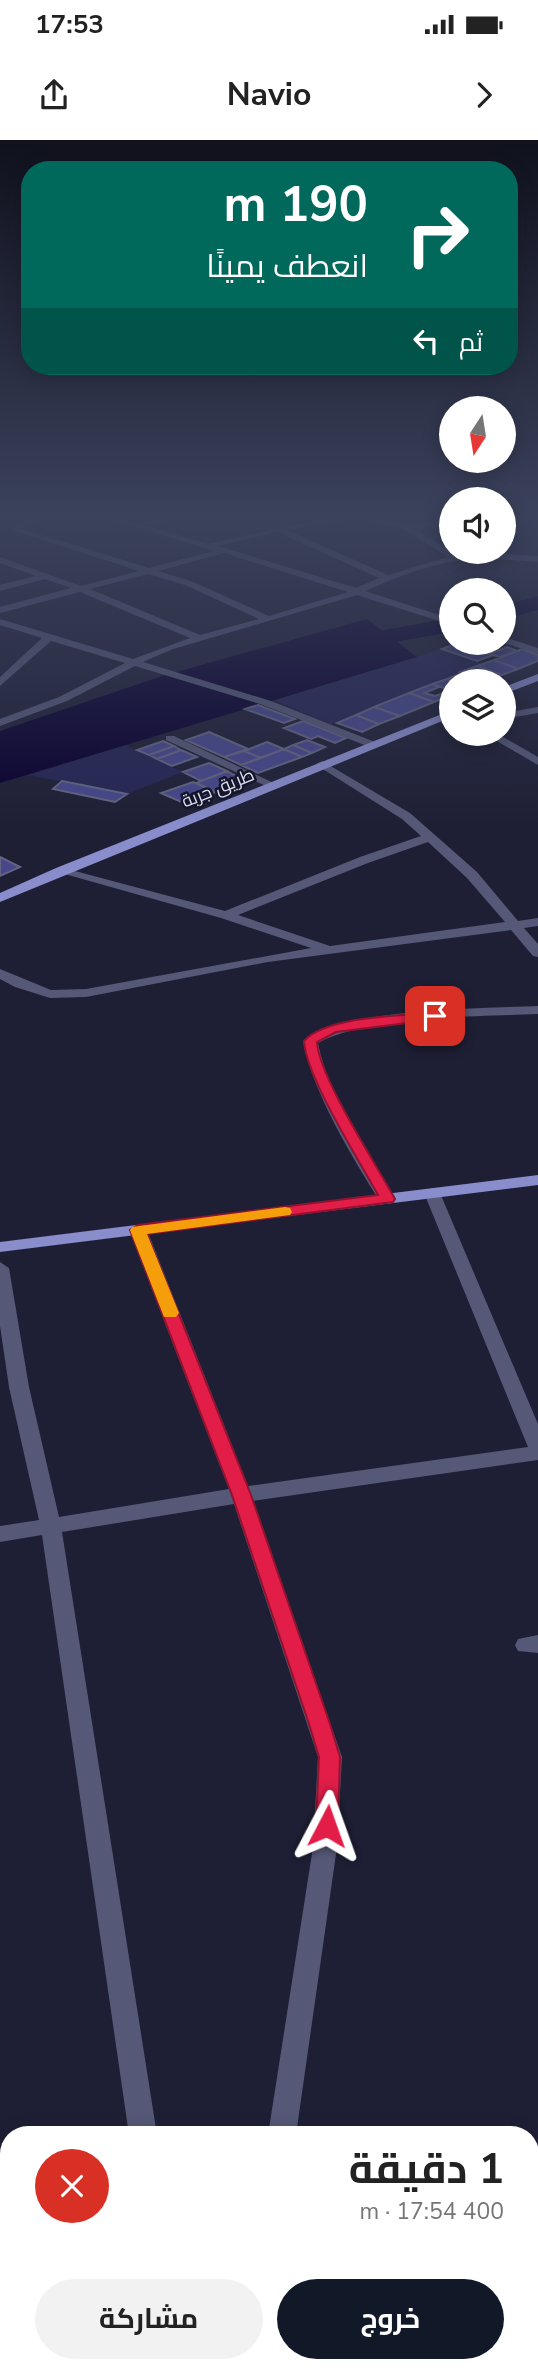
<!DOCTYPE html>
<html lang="ar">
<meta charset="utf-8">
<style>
:root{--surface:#fff;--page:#f2f2f2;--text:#222;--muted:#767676;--accent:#111827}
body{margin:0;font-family:"Nunito Sans",Cairo,sans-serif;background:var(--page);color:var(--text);direction:rtl;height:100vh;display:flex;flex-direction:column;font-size:26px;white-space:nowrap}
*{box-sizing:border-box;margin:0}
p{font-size:23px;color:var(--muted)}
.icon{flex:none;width:38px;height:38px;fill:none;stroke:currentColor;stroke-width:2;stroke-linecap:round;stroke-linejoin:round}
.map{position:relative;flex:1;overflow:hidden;direction:ltr}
.sheet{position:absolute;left:0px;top:1986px;width:539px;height:247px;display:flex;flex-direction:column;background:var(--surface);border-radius:28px 28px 0 0;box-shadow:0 4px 18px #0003;direction:rtl}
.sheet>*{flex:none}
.banner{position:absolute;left:21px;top:21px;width:497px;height:214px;border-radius:28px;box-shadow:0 4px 18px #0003;direction:rtl;background:#00695c;color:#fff;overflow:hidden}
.needle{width:46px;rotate:192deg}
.tools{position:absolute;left:439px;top:256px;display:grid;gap:14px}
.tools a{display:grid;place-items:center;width:77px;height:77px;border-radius:50%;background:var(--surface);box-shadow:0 4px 18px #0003;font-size:35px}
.pin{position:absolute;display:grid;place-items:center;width:60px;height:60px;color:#fff;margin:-30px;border-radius:14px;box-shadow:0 4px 10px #0006}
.me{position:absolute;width:77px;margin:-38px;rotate:4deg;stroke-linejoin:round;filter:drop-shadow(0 0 5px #0008)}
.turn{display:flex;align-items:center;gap:24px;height:147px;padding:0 35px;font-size:32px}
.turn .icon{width:91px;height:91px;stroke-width:2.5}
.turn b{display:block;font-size:49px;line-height:60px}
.then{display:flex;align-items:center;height:66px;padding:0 35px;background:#0003;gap:14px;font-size:26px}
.round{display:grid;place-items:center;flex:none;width:74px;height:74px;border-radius:37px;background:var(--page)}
.headline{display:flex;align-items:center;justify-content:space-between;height:119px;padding:0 35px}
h1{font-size:42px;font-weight:700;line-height:52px}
.button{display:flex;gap:14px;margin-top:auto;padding:14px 35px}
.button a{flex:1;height:80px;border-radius:42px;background:var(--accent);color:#fff;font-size:28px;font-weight:700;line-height:80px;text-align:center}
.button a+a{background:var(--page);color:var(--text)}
.status{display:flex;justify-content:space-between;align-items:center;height:49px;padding:0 35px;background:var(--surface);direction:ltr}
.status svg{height:19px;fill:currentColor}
header{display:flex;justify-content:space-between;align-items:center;height:91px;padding:0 35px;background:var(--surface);font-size:32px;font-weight:700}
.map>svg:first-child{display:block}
</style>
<div class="status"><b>17:53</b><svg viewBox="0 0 49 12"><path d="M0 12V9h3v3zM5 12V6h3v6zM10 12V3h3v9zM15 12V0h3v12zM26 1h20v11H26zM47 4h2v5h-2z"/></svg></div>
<header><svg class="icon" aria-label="forward" viewBox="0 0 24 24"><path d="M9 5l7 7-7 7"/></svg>Navio<svg class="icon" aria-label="share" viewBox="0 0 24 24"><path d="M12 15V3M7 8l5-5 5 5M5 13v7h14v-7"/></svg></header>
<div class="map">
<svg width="538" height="2232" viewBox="0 0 538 2232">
<rect width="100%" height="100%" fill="#1e1f35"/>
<path fill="#252554" d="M442,509L485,524L331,584L274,560Z
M125,605L183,632L127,654L27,635Z"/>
<path fill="#09002e" d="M367,479L417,517L0,643V591L162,536Z"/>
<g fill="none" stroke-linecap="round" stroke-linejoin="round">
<path fill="#09002e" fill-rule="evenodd" d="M538,456V470L504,479V465Z
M452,478V492L383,504L330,517L321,515L318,510L321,505L383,490Z"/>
</g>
<path fill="#47478b" stroke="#636580" stroke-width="2" d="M458,503L490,514L493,515L477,521L442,509Z
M507,507L517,511L500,517L490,514Z
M522,509L538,515V521L518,529L494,520Z
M494,520L518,529L502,535L477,526Z
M477,526L502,535L482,541L460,532Z
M462,533L482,541L447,539Z
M447,539L453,541L452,551L432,544Z
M432,544L439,547L424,553L435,556L450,551L452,555L434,562L409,553Z
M409,553L434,562L400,576L374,567Z
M258,565L295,579L284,583L245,569Z
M374,567L400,576L379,584L356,575Z
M356,575L379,584L362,592L337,583Z
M303,581L346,598L335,603L318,596L311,599L284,588Z
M209,592L248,609L224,617L186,600Z
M307,600L325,607L312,613L293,605Z
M163,601L174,606L149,615L137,610Z
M267,602L284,609L261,618L244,611Z
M293,605L312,613L302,617L284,609Z
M174,606L181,610L157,619L149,615Z
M284,609L302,617L258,633L241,625Z
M181,610L197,617L172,626L157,619Z
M244,611L261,618L241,625L224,617Z
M209,623L227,631L201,641L183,632Z
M227,631L245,641L216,652L196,643Z
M62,641L127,654L115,662L53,649Z
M193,642L216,652L186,664L161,653Z
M0,717L20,727L0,736Z"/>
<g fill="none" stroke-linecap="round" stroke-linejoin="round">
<path fill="#555876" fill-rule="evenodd" d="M43,375H56L26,385L22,389L149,428L214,411L97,375C111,375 123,382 137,383C151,383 167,375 182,375L146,385L208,404L340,375H366L407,384L452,380V385L415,389L457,415L490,413L538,416V422C511,420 484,417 457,421C426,425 393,439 365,451L452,479V485L357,455L173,509L143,522L271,561L375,602V606H367L263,565L135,526L67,561L0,586V579L59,557L125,523L51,501L0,546V537L42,498L0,485V479L133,519L190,498L80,452L0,473V467L71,448L45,439L0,451V445L36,436L0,423V417L81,446L139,431L12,390L20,381ZM354,377L404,389L448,417L388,435L287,390ZM277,392L379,438L356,448L218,406ZM224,413L348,452L269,476L191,441L158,431ZM148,434L185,445L259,479L200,495L90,449Z
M504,497L538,508V514L501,502H504Z
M538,567V573L504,579V573Z
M483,593H496L538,617V625Z
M166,596H174L278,645L268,647L166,600Z
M322,621L410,673L477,732L518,781L538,778V786L524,788L538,804V817L533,816L511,790L268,822L86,857L50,858L15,847L0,839V829L51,850L86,849L311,808L221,778L54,731L60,727L225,771L360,717L421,696L402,679L318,626L316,624ZM428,702L467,738L505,782L330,806L238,775L368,723Z
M538,866V874C478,877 370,875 318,903C329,959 368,1010 395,1059L393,1063H381C353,1019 312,951 303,901C333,869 491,868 538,866Z
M432,1048L440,1053L538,1284V1320L253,1361L342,1617L337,1707L296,1995H268L313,1707L318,1617L234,1364L62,1392L157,1995H129L42,1395L0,1402V1386L39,1380L9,1247L0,1186V1122L9,1128L29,1247L59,1377L229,1349L129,1090L138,1085L147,1090L248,1346L528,1307L424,1053Z
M538,1495V1513L518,1511L515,1505L518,1499Z
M9,2027V2056L0,2058V2028Z
M191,2224H249L247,2232H195Z"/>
<path fill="#898dcc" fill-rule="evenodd" d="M538,534V541L504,554V547Z
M452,570V577L0,762V753L56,728Z
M538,1035V1045L0,1112V1102Z"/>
</g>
<linearGradient id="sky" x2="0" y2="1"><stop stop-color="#10111d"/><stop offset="0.55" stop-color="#3b425c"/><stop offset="1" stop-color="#3b425c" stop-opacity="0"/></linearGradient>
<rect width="538" height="687" fill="url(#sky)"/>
<path fill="#e11d48" stroke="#92132f" stroke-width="2" d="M435,872L441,876L439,879L336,892L317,902C319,937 376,1024 395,1059L393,1062L147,1094L251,1355L330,1584L340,1617L338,1686L335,1693L327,1696L319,1693L316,1686L319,1617L309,1584L232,1355L130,1090L138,1085L378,1055C359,1020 306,937 304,901C325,876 402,876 435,872Z"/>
<path fill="#f59e0b" d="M285,1067L290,1068L292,1072L290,1075L147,1094L179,1173L176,1177H164L130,1090L132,1087Z"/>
<g text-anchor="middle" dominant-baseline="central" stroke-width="5" stroke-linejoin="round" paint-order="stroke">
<g font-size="18" fill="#dbdded" stroke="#15162b">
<text transform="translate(218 648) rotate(-22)">طريق جربة</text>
</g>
</g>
</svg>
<div class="tools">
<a><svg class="needle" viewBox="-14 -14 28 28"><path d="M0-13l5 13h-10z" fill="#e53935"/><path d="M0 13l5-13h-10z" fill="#767676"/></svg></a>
<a><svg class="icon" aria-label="sound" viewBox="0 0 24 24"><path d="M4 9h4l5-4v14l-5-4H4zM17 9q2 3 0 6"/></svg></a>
<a><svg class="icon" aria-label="search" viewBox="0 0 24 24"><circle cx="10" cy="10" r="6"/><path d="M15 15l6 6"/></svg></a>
<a><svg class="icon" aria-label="layers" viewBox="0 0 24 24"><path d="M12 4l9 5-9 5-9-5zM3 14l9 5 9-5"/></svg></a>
</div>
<div class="pin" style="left:435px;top:876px;background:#d93025"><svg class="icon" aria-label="arrive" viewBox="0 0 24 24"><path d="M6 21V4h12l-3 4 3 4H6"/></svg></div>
<svg class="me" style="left:327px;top:1686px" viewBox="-20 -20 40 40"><path d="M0-17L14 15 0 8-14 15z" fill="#e11d48" stroke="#fff" stroke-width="4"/></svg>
<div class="banner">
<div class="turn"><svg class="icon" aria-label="right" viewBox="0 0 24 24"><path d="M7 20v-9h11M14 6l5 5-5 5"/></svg><div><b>190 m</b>انعطف يمينًا</div></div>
<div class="then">ثم<svg class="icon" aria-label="left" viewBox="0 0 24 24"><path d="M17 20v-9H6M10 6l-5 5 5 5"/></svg></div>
</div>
<section class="sheet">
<div class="headline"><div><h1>1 دقيقة</h1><p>400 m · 17:54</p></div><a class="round" style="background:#d93025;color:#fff"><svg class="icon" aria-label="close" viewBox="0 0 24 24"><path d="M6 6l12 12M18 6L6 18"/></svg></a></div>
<div class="button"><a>خروج</a><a>مشاركة</a></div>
</section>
</div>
